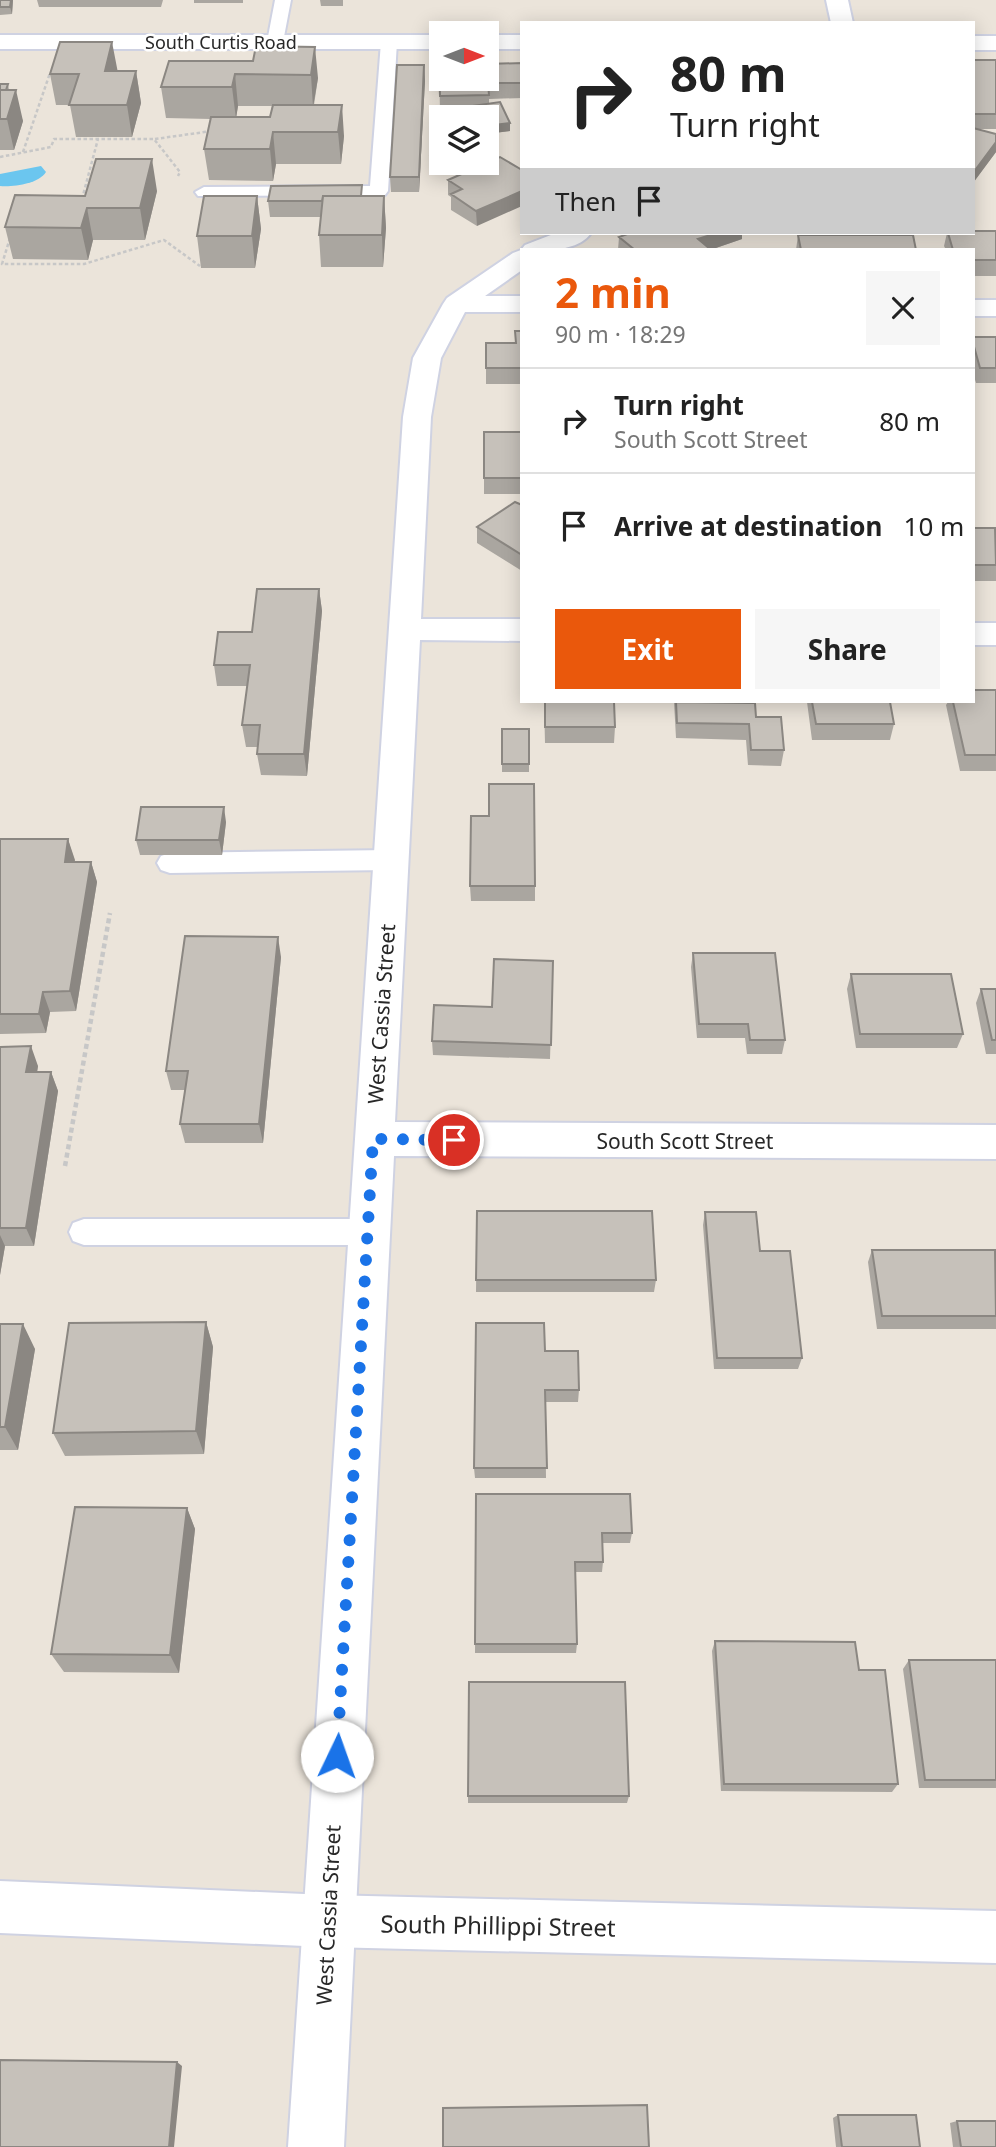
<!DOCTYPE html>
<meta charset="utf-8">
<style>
:root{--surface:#fff;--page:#f6f6f6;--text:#222;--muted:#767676;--line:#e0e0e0;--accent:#ea580c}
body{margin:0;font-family:"Noto Sans",sans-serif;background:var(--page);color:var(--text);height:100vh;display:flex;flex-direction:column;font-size:26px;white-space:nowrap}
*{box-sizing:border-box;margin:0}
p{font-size:23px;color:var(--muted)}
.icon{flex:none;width:38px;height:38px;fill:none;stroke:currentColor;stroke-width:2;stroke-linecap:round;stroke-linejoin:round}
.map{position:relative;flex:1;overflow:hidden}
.details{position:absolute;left:520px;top:248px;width:455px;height:455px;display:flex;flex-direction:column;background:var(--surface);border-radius:0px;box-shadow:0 4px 18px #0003}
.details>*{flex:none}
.banner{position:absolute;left:520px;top:21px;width:455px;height:214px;border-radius:0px;box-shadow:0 4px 18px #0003;background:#fff;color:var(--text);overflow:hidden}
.needle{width:46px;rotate:90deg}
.buttons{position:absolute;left:429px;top:21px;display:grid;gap:14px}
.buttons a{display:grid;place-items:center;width:70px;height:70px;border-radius:0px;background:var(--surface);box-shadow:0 4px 18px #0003;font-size:35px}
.pin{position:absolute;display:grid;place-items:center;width:60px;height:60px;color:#fff;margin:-30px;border:4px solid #fff;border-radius:50%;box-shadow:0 2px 7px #0007}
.me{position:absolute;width:77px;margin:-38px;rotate:3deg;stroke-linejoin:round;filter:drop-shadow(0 0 5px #0008)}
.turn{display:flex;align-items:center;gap:24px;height:147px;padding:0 35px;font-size:32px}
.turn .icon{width:91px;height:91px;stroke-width:2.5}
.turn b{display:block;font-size:49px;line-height:60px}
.then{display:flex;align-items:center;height:66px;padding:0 35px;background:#0003;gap:14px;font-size:26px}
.round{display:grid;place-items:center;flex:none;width:74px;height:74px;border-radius:0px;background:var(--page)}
.summary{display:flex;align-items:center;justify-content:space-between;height:119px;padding:0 35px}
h1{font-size:42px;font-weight:700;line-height:52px;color:var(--accent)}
.primary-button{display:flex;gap:14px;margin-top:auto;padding:14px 35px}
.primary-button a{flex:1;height:80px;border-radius:0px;background:var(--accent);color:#fff;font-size:28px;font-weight:700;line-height:80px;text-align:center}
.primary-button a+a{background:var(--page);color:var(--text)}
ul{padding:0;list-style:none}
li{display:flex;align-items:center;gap:21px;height:105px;padding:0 35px;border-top:2px solid var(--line)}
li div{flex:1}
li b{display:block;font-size:26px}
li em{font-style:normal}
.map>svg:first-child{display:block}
</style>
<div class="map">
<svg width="996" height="2147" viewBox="0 0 996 2147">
<rect width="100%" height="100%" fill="#ebe4da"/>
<path fill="#6bc6ef" d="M41,166L46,172C38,184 14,187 0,186V174Z"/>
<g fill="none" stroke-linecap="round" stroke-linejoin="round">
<g stroke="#cfd2e2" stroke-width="4">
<path id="service" d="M275,0H291L283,42L275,47L267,42Z
M389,37L397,42L388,191L385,195L198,196L195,192L204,187L370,186L381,42Z
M391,850L400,853L404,860L400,867L391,870L170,873L161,870L157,863L161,856L170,853Z
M84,1219H368L379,1223L383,1232L379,1241L368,1245H84L73,1241L69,1232L73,1223Z"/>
</g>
<g stroke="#cfd2e2" stroke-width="4">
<path id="minor" d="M556,233H591C577,253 543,250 522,250V270L485,296H522V312H465L441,358L431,417L421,619H522V641L420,640L395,1122L996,1125V1159L394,1156L344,2147H288L403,417L413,358L443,304L447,298L513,253L521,250L525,245Z
M973,300H996V316H973Z
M973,623H996V645H973Z"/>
</g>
<g stroke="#cfd2e2" stroke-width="4">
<path id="tertiary" d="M826,0H848L853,23H831Z
M0,1881L327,1895L996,1911V1963L327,1947L0,1933Z"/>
</g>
<g stroke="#cfd2e2" stroke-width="4">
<path id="secondary" d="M0,35H441V49H0Z
M486,35H522V49H486Z
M973,36H996V50H973Z"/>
</g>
<path stroke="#c7c7c7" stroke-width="2.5" stroke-dasharray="3.5 2.5" stroke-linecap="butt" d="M155,139L212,131
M23,152L50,73
M0,157L51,147L54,139H154L180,172L178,176
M82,199L98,139
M10,238L2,264H84L164,240L200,266"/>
<path stroke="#c7c7c7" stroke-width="4.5" stroke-dasharray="5 3.5" stroke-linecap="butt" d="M65,1166L110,913"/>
<use href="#service" fill="#fff" fill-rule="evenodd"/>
<use href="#minor" fill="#fff" fill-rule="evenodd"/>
<use href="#tertiary" fill="#fff" fill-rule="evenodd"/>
<use href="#secondary" fill="#fff" fill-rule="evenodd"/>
</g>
<path fill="#aaa6a0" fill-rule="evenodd" d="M0,0H13L12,14L0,15Z
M37,0H163L161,7H39Z
M194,0H243V3H194Z
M320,0H343V6H321Z
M256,46L318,78L314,105L344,136L341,164H276L273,181L209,180L204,149L211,119L166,118L161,87L253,61ZM238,106H272L270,117H236Z
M973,60H996V129H976L996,152L973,183Z
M522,63V98L489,99V104L510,123V131L486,134V117H459L458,111H440L439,65Z
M424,65L425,81L419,192H391L390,177Z
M117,71H136L141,103L132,137H76L70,105H56L50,74Z
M0,84H8L9,90L23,121L14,150H0Z
M441,134V163H431L430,155Z
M500,157L477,226L451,210V197L448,195V180Z
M157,191L145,240H93L88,260L13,259L5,227L85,196Z
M257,196L261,229L255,268H201L197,236Z
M362,196H384L386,228L383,267H321L319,235L321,217H270L268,201Z
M996,231V276H973V250H946L944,246L947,233H973Z
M798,235L916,250H796Z
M619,237L742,239L710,250H618Z
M522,331V384H486V343H515Z
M973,337H996V383H976L973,373Z
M484,432H522V494H484Z
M522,505V571L477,543V527Z
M973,528L996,531V581H973Z
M319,589L322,611L307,776L261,775L257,754L258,747H246L242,725L247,686H217L214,665L252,632Z
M996,690V771H960L946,705L948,702H973Z
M544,702H614L615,727L614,743H545Z
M674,702H733L756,717L784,750L781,766L748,765L746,740L676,738Z
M807,702H890L894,724L890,740H812Z
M502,729H529V772H502Z
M226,822L222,855H140L136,840Z
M0,839H68L74,862H91L97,882L76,1011L50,1012L46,1033L0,1034Z
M470,886H535V901H471Z
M693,953L785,1040L782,1054H747L745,1038H697L691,967Z
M281,957L263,1143H185L180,1124L185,1090H171L166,1071Z
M553,961L550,1059L433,1055L432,1041L492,1007Z
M851,974L963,1034L957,1048H856L847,989Z
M981,989H996V1054H986L976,1003Z
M0,1047L38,1066L37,1072H51L58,1091L34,1246H5L0,1275Z
M477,1211L656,1280L654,1292H476Z
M705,1212L760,1251L802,1358L798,1369H714L703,1225Z
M872,1250L996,1254V1329H877L868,1262Z
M206,1322L213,1347L204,1454L65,1456L53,1433Z
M0,1324L35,1349L18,1450H0Z
M545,1351L579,1390L578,1402H545L546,1478H475L474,1468Z
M476,1494L632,1533L630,1543H603V1562L602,1572H575L577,1644L576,1653H475Z
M187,1508L195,1529L179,1673L64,1672L51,1654Z
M715,1641L859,1670L898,1784L892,1792L721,1791L712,1651Z
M909,1660H996V1788H919L903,1669Z
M468,1796H629L627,1803H468Z
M838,2115L920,2147H836L833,2118Z
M957,2121L996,2147H953L950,2123Z"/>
<path fill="#8b8782" d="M11,0H13L12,14L10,7Z
M112,42L118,73L105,71Z
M315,47L318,78L313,107L311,75Z
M424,65L425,81L419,192V177Z
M136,71L141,103L132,137L127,105Z
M235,74L238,106L236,119L232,87Z
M16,90L23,121L14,150L7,119Z
M342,105L344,136L341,164L338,132Z
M510,123V131L486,134V126Z
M273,132L276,164L273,181L270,149Z
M996,142V152L973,183V173Z
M152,159L157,191L145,240L140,208Z
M522,191V206L477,226L476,211Z
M257,196L261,229L255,268L252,236Z
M384,196L386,228L383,267L382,235Z
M87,208L93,240L88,260L81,228Z
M717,233H742V239L710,250H697L698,239Z
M319,589L322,611L307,776L304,754Z
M224,807L226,822L222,855L219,840Z
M68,839L75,860L71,883L65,862Z
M91,862L97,882L76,1011L70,991Z
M278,937L281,957L263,1143L259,1124Z
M43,992L50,1012L46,1033L39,1014Z
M31,1046L38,1066L34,1091L26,1072Z
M51,1072L58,1091L34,1246L26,1228Z
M0,1235L5,1246L0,1275Z
M206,1322L213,1347L204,1454L196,1431Z
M23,1324L35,1349L18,1450L5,1427Z
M187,1508L195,1529L179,1673L170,1655Z
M177,2062L182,2066L174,2147H169Z"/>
<path fill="#c6c1ba" stroke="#8b8782" stroke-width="2" d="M0,0H11L10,7H0Z
M60,42H112L105,71H136L127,105H69L79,74H50Z
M256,46L315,47L311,75L235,74L232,87H161L169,61H253Z
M973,60H996V114H973Z
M522,63V83H488L489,95L440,96L439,65H441V79H486V64Z
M397,65H424L419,177H390Z
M0,84H8L6,90H0Z
M0,90H16L7,119H0Z
M500,102L510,123L486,126V117H462L458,108Z
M273,105H342L338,132H273L270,149H204L211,117H270Z
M973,128L996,134V142L973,173Z
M431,134H441V155H430Z
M500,157L522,170V191L476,211L451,194L462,189L448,180Z
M96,159H152L140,208H87L81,228L5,227L15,195L85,196Z
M362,185L361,196H323L322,201H268L271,186Z
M204,196H257L252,236H197Z
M323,196H384L382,235H319Z
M973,231H996V260H973V250H953L948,233H973Z
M630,233H717L698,239L710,249L706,250H635L619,237Z
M798,235H913L916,250H801Z
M515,331H522V368H486V343H516Z
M973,337H996V368H980L973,343Z
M484,432H522V478H484Z
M515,502L522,505V555L477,527Z
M973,528H995L996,565H973Z
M257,589H319L304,754H257L260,725H242L250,665H214L218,632H252Z
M973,690H996V755H965L953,702H973Z
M545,702H614L615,727H545Z
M676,702L755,703L756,717H781L784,750H751L749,724L677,723Z
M812,702H890L894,724H816Z
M502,729H529V764H502Z
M489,784H534L535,886H470L471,816H489Z
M141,807H224L219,840H136Z
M0,839H68L65,862H91L70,991L43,992L39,1014H0Z
M185,936L278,937L259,1124H180L188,1071H166Z
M693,953H775L785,1040H750L748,1024H699Z
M494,959L553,961L551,1045L432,1041L434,1005L492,1007Z
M851,974H951L963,1034H860Z
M981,989H996V1040H992Z
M31,1046L26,1072H51L26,1228H0V1047Z
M477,1211H652L656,1280H476Z
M705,1212H756L760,1251H790L802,1358H717Z
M872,1250H995L996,1316H882Z
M206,1322L196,1431L53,1433L69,1323Z
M476,1323H544L545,1351H578L579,1390H545L547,1468H474Z
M0,1324H23L5,1427H0Z
M476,1494H630L632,1533H602L603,1562H575L577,1644H475Z
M75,1507L187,1508L170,1655L51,1654Z
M715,1641L855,1642L859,1670H885L898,1784H724Z
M909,1660H996V1780H925Z
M469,1682H625L629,1796H468Z
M0,2060L177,2062L169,2147H0Z
M647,2105L649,2147H443V2108Z
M838,2115H916L920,2147H842Z
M957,2121H996V2147H961Z"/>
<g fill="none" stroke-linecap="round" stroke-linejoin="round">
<path stroke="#1a73e8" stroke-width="12" stroke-dasharray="0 21.6" d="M337,1756L373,1139L454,1140"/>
</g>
<g text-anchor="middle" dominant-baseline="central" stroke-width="5" stroke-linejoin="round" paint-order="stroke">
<g font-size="18" fill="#282828" stroke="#fff">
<text x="221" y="42">South Curtis Road</text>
</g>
<g font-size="21" fill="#282828" stroke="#fff">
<text transform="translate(381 1014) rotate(-86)">West Cassia Street</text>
<text x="685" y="1141">South Scott Street</text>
<text transform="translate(328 1915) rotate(-87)">West Cassia Street</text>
</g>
<g font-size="24" fill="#282828" stroke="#fff">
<text transform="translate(498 1925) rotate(1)">South Phillippi Street</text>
</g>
</g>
</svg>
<div class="buttons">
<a><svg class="needle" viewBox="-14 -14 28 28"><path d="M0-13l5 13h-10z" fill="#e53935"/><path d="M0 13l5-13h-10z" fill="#767676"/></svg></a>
<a><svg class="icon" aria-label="layers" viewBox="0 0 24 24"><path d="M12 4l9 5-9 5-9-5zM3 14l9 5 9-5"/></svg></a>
</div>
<div class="pin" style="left:454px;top:1140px;background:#d93025"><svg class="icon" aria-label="arrive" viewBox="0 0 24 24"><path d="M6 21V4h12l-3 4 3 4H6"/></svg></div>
<svg class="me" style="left:337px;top:1756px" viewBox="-20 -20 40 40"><circle r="19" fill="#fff"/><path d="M0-13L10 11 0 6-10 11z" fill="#1a73e8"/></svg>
<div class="banner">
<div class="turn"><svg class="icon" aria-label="right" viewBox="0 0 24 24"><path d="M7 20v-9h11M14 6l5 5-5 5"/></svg><div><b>80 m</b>Turn right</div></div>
<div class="then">Then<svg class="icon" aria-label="arrive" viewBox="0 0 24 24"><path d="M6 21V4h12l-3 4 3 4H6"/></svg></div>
</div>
<section class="details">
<div class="summary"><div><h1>2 min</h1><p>90 m · 18:29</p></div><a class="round"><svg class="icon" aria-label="close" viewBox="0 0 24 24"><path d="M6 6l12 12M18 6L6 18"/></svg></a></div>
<ul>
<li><svg class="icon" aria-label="right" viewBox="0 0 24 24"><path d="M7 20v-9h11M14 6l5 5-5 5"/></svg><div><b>Turn right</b><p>South Scott Street</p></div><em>80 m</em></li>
<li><svg class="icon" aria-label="arrive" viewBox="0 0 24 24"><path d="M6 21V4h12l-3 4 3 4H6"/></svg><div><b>Arrive at destination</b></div><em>10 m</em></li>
</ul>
<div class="primary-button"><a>Exit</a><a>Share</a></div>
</section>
</div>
